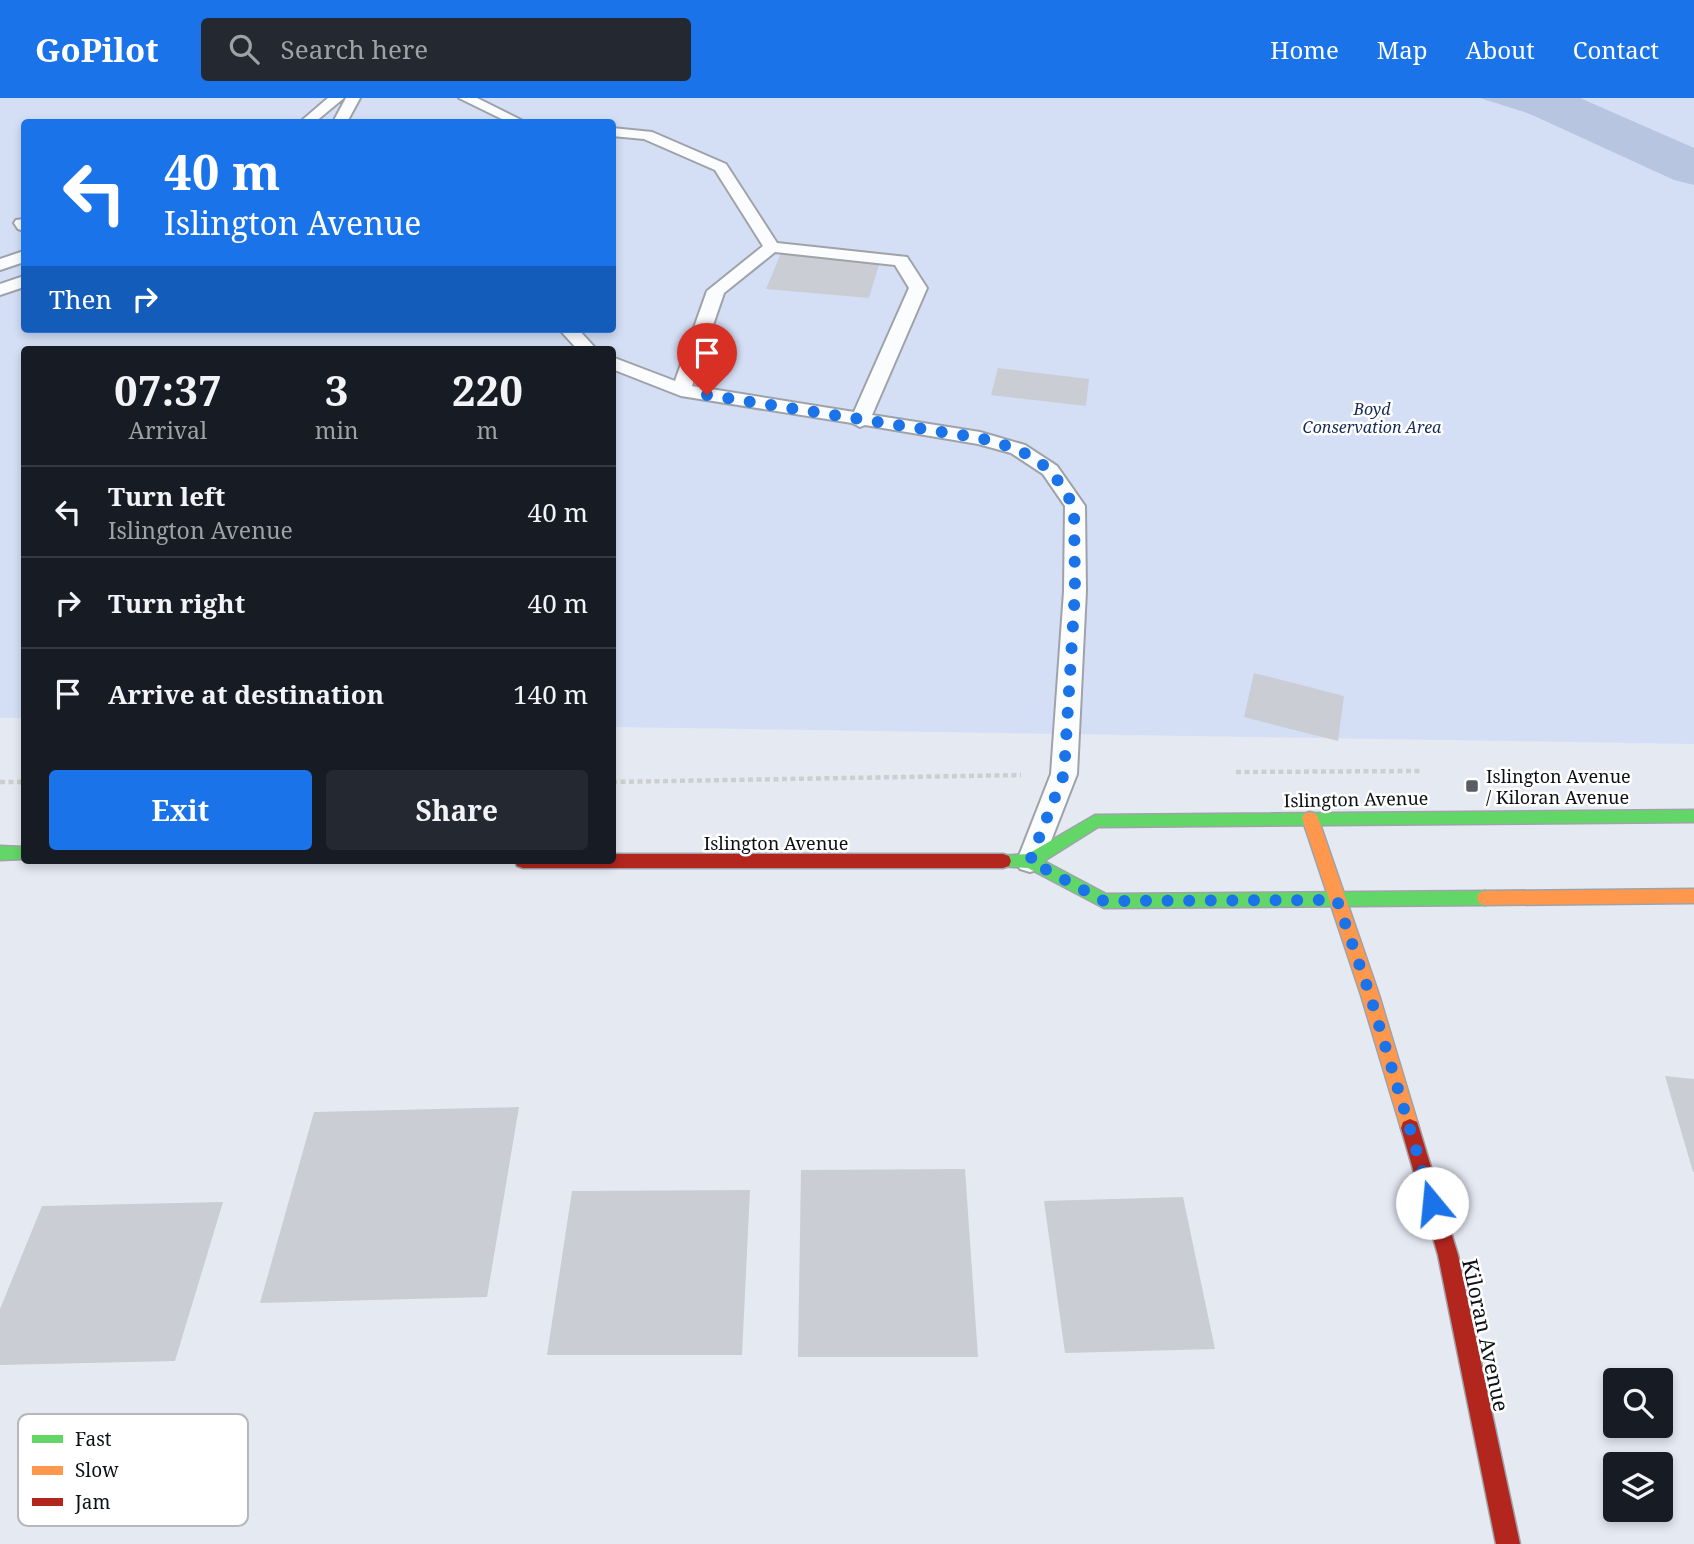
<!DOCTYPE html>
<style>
:root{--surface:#171b24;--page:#242831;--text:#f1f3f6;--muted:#9ea1a6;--line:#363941;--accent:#1a73e8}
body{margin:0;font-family:"Noto Serif",serif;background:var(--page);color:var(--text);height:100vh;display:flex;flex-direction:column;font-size:26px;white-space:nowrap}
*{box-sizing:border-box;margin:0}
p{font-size:23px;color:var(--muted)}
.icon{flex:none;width:38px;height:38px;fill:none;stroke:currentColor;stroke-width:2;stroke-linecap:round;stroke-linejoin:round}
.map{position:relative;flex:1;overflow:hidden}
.panel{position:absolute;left:21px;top:248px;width:595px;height:518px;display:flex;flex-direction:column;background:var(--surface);border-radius:7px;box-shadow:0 4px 10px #0003}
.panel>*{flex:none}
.guide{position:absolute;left:21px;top:21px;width:595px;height:214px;border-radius:7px;box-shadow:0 4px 10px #0003;background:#1a73e8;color:#fff;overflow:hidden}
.buttons{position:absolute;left:1603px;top:1270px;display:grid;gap:14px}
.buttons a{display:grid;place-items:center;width:70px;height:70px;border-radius:7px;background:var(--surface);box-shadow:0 4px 10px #0003;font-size:35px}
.pin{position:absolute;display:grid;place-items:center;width:60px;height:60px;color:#fff;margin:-72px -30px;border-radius:50% 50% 50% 0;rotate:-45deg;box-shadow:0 0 7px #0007}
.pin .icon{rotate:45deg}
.me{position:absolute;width:77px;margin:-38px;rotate:343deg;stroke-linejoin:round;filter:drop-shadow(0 0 5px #0008)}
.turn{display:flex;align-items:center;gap:24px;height:147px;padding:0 28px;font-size:32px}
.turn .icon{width:91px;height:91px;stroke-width:2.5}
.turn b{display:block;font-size:49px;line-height:60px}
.then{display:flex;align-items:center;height:66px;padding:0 28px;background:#0003;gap:14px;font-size:26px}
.eta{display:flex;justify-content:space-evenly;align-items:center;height:119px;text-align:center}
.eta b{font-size:42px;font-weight:700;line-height:49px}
.button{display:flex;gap:14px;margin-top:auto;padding:14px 28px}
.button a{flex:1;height:80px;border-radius:7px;background:var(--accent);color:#fff;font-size:28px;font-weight:700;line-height:80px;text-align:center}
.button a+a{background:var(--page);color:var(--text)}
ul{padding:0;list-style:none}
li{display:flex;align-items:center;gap:21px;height:91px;padding:0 28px;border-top:2px solid var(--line)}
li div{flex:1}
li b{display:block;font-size:26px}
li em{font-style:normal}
header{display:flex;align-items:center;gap:42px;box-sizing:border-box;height:98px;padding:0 35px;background:var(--accent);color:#fff}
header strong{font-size:33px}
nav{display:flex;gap:38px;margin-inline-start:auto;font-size:24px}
.search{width:490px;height:63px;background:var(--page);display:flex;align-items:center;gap:18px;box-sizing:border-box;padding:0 24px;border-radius:7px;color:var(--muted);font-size:26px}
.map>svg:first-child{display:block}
</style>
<header>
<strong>GoPilot</strong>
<div class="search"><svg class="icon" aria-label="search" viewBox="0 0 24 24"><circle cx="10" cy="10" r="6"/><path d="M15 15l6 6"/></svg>Search here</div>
<nav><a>Home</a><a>Map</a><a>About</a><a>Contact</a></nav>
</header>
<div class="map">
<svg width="1694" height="1446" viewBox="0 0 1694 1446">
<rect width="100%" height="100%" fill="#e5e9f2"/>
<path fill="#d4dff5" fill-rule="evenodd" d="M0,0H1694V646L613,629L612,252H24V620H0ZM24,24H612V231H24Z"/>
<path fill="#b7c5e0" d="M1480,0H1565L1622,21L1666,59Z"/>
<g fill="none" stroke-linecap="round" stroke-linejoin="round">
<path fill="#b7c5e0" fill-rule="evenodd" d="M1512,0H1580L1694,50V87L1674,82L1519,11Z"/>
</g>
<path fill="#cacdd4" d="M781,155L880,163L869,200L766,191Z
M998,270L1089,281L1086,308L991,297Z
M1254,575L1344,598L1338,643L1244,619Z
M1665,978L1694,981V1074H1693Z
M519,1009L487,1199L260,1205L314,1014Z
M965,1071L978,1259H798L801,1072Z
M750,1092L742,1257H547L572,1093Z
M1183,1099L1215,1251L1065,1255L1044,1103Z
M223,1104L175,1263L0,1267V1211L42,1108Z"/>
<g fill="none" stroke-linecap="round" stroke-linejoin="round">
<g stroke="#9fa3a9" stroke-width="4">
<path id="lane" d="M328,0H344L315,24H300Z
M346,0H360L347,24H333Z
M459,0H477L525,24H508Z
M612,30L652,34L726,66L777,145L907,159L927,190L872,317L980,334L1025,347L1057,368L1085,408L1086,493L1077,676L1040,771L1030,774L1020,771L1017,763L1051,676L1064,493L1065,408L1043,376L1011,355L978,346L865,327L860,329L852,325L681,298L612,271V259L675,283L707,193L763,148L715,72L644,41L612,38ZM775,154L895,167L909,190L854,314L692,288L724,195Z
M24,121V133L18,131L14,125L16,122Z
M24,153V164L0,172V161Z
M24,178V189L0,197V186Z
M559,231H578L597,252H578Z"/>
</g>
<g stroke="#9fa3a9" stroke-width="3">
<path id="fast" d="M1694,712V724L1098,729L1044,763L1106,796L1485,793L1491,795L1493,800L1491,805L1485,807L1104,810L1028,770L997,768L995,763L997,758L1028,756L1095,717Z
M0,748L24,749V761L0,762Z"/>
</g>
<g stroke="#9fa3a9" stroke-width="3">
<path id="slow" d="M1310,714L1316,716L1318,720L1379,897L1419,1030L1417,1036L1410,1039L1403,1036L1401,1030L1361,897L1302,720L1304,716Z
M1694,791V805L1485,807L1479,805L1477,800L1479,795L1485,793Z"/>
</g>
<g stroke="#9fa3a9" stroke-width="3">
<path id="jam" d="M612,756H1003L1009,758L1011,763L1009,768L1003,770H523L517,768L515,763H612Z
M1410,1021L1417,1024L1419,1030L1458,1157L1520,1446H1496L1438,1157L1401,1030L1403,1024Z"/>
</g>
<path stroke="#ccced0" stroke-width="4.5" stroke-dasharray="5 3.5" stroke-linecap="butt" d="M1236,674L1420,673
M0,684H24
M612,684L1021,677"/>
<use href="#lane" fill="#fbfcfd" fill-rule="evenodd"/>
<use href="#fast" fill="#63d668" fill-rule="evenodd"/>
<use href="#slow" fill="#ff974d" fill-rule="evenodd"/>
<use href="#jam" fill="#b3261e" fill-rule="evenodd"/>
</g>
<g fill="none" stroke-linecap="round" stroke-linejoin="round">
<path stroke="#1a73e8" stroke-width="12" stroke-dasharray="0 21.6" d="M707,297L980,340L1018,351L1051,372L1074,408L1075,493L1064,676L1030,763L1104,803L1337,802L1370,897L1432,1105"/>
</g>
<rect fill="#595c62" stroke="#fff" stroke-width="2.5" x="1465" y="681" width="14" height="14" rx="3.5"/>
<g text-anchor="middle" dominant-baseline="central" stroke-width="5" stroke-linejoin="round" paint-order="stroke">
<g font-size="16" font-style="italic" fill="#152a56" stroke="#fff">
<text x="1372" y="311">Boyd<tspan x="1372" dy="18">Conservation Area</tspan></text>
</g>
<g font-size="18" fill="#0d1015" stroke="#fff" text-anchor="start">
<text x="1486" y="678">Islington Avenue<tspan x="1486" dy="21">/ Kiloran Avenue</tspan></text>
</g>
<g font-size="18" fill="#0d1015" stroke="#fff">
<text transform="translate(1356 701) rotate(-1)">Islington Avenue</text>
<text x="776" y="745">Islington Avenue</text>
</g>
<g font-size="21" fill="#0d1015" stroke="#fff">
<text transform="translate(1486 1237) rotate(78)">Kiloran Avenue</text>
</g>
</g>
<rect x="18" y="1316" width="230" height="112" rx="10" fill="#fff" stroke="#b6b7b9" stroke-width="2"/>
<rect x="32" y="1337" width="31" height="8" fill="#63d668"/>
<rect x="32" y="1368" width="31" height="9" fill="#ff974d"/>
<rect x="32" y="1400" width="31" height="8" fill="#b3261e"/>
<g font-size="19" fill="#0d1015">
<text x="75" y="1348">Fast</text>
<text x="75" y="1379">Slow</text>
<text x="75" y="1411">Jam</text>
</g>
</svg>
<div class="buttons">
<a><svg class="icon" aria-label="search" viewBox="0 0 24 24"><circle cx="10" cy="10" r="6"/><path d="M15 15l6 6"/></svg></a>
<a><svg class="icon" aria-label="layers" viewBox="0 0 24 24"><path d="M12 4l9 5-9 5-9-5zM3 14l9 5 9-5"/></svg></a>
</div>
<div class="pin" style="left:707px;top:297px;background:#d93025"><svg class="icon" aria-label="arrive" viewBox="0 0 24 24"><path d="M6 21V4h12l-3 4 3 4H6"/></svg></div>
<svg class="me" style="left:1432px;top:1105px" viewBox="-20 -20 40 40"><circle r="19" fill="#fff"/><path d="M0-13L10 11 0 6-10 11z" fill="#1a73e8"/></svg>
<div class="guide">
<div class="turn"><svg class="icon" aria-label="left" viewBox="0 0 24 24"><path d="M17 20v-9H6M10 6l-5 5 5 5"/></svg><div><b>40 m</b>Islington Avenue</div></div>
<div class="then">Then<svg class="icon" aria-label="right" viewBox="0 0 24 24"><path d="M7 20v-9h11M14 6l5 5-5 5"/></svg></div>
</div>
<section class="panel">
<div class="eta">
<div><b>07:37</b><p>Arrival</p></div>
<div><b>3</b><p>min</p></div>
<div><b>220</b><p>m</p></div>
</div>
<ul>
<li><svg class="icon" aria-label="left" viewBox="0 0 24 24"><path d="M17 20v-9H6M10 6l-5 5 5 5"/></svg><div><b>Turn left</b><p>Islington Avenue</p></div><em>40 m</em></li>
<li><svg class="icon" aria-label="right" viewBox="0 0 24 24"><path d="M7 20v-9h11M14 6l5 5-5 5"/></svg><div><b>Turn right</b></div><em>40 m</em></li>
<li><svg class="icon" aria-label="arrive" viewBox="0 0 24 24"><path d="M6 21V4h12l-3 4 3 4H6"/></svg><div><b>Arrive at destination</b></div><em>140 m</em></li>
</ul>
<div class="button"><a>Exit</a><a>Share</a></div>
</section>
</div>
